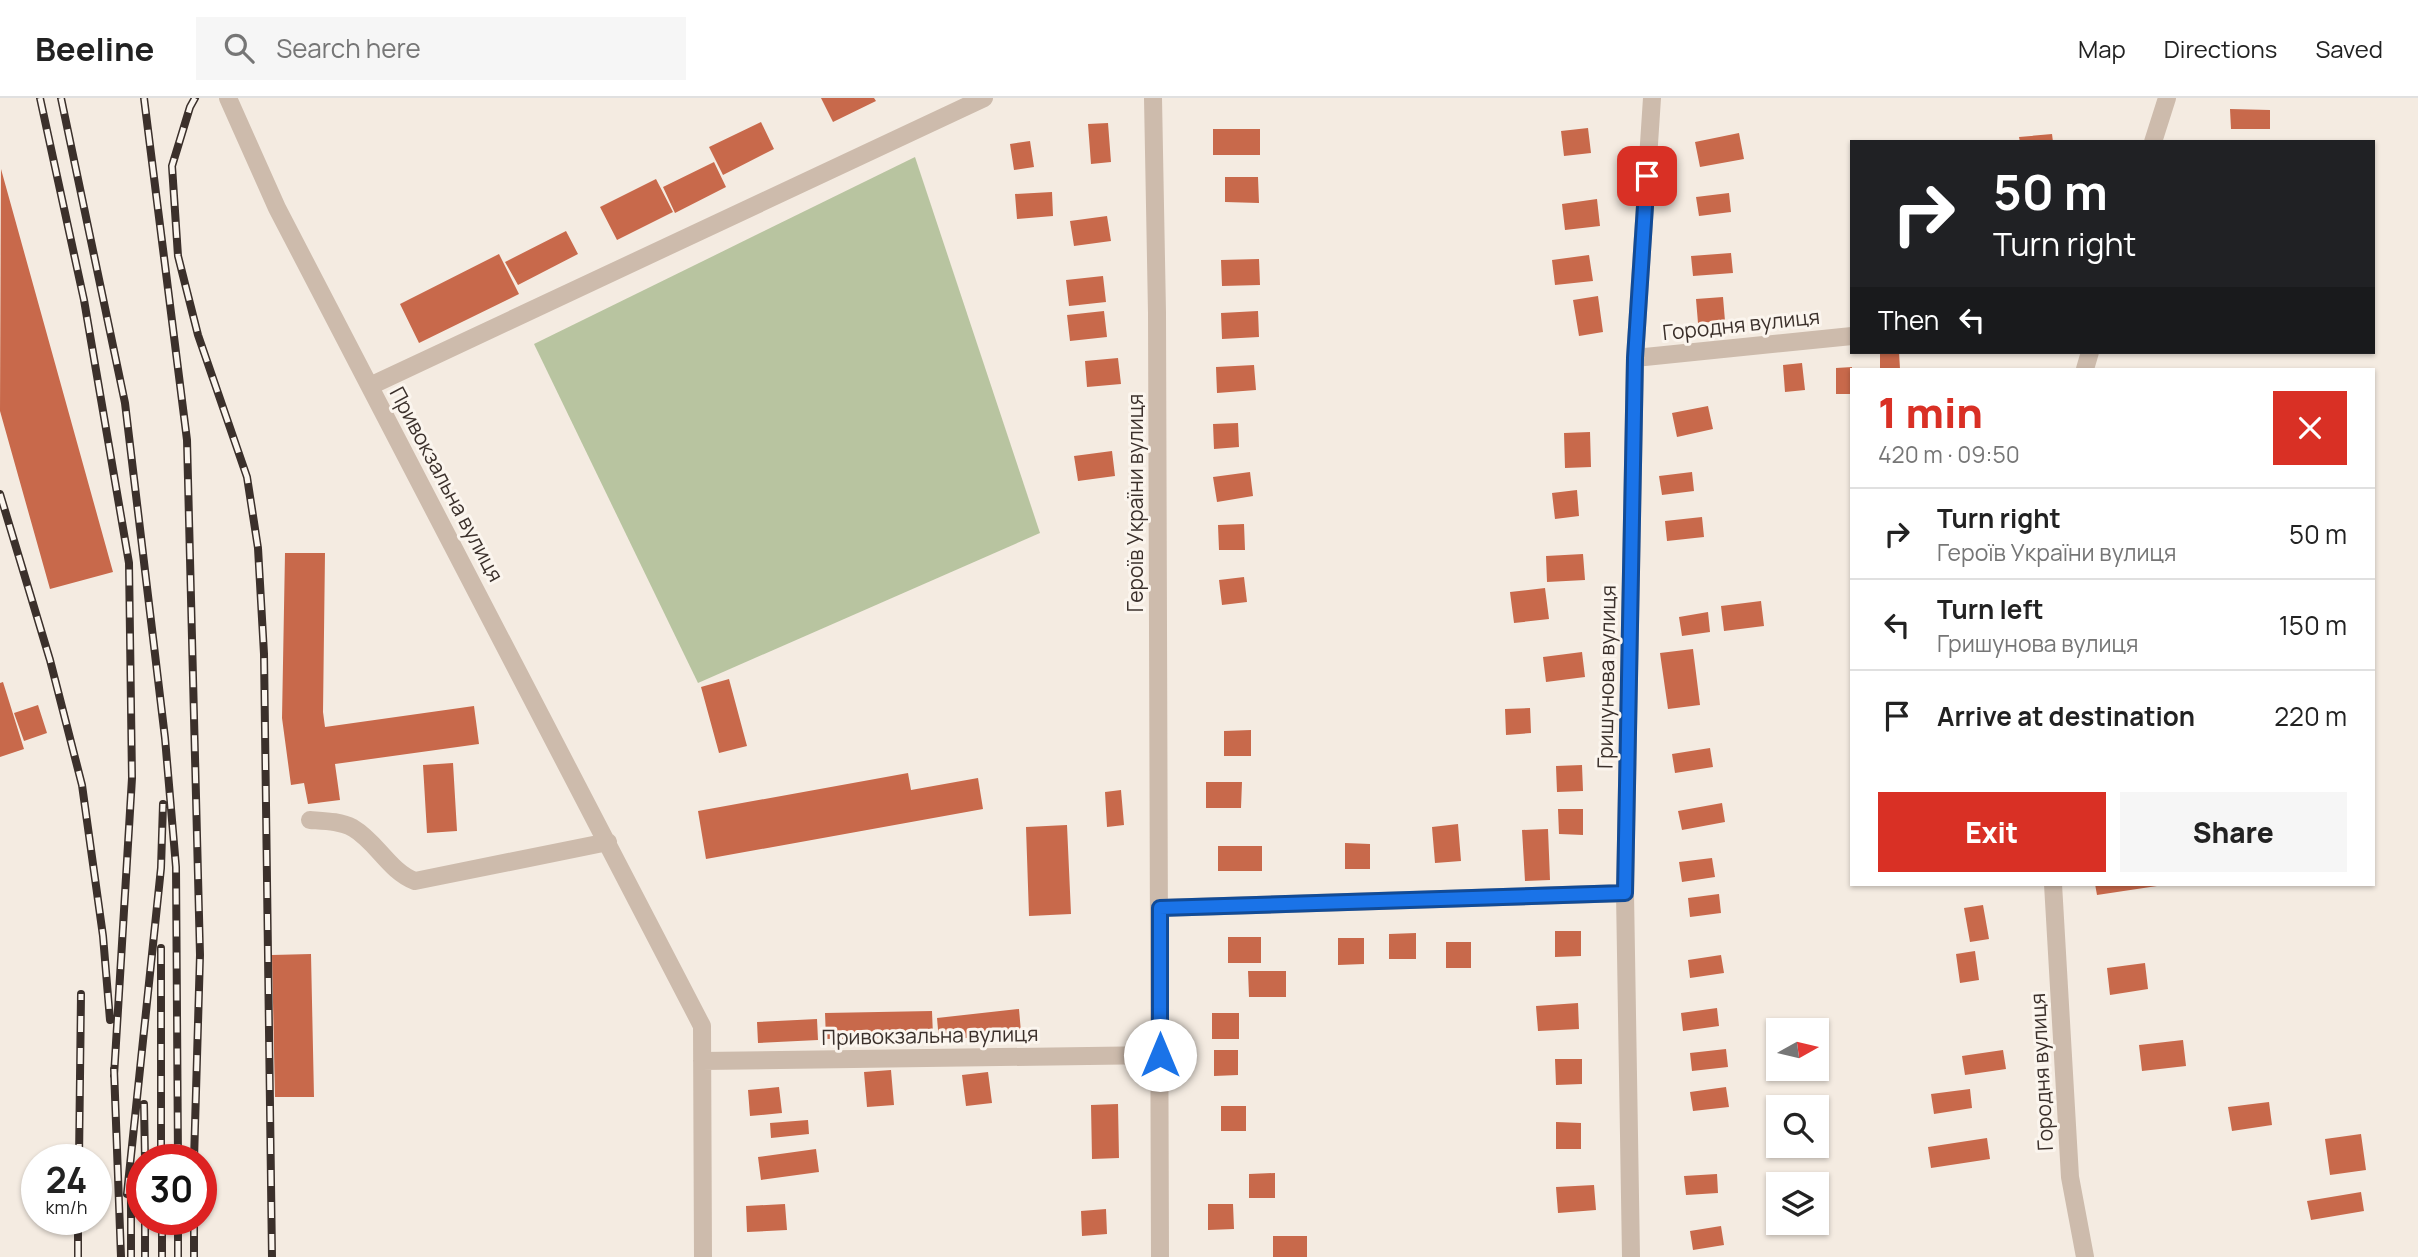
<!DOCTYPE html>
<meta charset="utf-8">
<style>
:root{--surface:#fff;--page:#f6f6f6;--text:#222;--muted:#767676;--line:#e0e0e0;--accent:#d93025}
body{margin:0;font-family:Manrope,sans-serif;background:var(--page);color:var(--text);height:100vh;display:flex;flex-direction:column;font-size:26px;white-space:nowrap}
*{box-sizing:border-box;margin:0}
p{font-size:23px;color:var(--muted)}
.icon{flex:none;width:38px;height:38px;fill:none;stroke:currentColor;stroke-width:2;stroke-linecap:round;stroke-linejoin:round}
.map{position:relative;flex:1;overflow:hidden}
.sheet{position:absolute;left:1850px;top:270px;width:525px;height:518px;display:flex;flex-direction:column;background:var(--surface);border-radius:0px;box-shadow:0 2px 5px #0004}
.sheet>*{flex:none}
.hud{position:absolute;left:1850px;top:42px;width:525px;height:214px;border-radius:0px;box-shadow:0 2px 5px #0004;background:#202124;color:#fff;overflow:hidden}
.needle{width:46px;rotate:82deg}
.controls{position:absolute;left:1766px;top:920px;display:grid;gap:14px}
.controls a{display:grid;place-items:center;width:63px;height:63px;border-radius:0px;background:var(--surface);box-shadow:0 2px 5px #0004;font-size:35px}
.speed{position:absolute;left:21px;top:1046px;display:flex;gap:14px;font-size:35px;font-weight:700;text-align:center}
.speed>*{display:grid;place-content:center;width:91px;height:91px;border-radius:50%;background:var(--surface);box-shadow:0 2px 5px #0004;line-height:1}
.speed small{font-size:18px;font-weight:400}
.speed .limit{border:10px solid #d22;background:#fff;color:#111}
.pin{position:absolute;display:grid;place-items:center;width:60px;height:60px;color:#fff;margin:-30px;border-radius:14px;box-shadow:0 4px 10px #0006}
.me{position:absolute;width:77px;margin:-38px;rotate:0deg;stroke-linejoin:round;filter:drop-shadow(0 0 5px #0008)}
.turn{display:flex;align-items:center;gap:24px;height:147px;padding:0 28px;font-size:32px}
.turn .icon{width:91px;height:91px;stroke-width:2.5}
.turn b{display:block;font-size:49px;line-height:60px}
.then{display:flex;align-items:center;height:66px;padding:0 28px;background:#0003;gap:14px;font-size:26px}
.round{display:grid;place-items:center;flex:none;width:74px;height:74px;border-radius:0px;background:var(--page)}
.overview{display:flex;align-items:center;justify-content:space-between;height:119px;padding:0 28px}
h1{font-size:42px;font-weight:800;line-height:52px;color:var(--accent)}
.action{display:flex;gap:14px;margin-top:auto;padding:14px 28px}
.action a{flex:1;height:80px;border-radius:0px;background:var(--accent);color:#fff;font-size:28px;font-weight:800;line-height:80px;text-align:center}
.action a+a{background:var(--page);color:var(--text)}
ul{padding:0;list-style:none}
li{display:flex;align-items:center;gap:21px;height:91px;padding:0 28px;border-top:2px solid var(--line)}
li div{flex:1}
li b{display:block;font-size:26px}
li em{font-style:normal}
header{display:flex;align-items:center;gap:42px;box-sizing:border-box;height:98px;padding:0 35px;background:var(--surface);border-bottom:2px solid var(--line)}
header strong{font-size:33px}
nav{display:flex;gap:38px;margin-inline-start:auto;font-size:24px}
.search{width:490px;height:63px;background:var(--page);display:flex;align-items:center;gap:18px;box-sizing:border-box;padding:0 24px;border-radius:0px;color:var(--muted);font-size:26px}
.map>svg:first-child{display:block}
</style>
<header>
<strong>Beeline</strong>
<div class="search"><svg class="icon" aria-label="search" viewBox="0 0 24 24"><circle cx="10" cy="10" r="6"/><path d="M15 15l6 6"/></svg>Search here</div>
<nav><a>Map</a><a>Directions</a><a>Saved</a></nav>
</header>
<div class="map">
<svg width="2418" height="1159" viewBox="0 0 2418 1159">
<rect width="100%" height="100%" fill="#f4ebe1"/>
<path fill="#b8c4a0" d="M915,59L1040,435L698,585L534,246Z"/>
<path fill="#c8694b" d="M821,0H874L876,3L833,24Z
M2230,11L2270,12V31H2231Z
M761,24L774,51L723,77L709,49Z
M1108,25L1111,64L1091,66L1088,26Z
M1588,30L1591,55L1564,58L1561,33Z
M1213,31H1260V57H1213Z
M1739,35L1744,61L1700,69L1695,44Z
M2052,36L2053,44H2020L2019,39Z
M1030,43L1034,69L1014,72L1010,46Z
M714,64L726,89L675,115L663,89Z
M1,71L113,474L50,491L0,313Z
M1225,79H1258L1259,105L1225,104Z
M656,81L673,114L617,142L600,109Z
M1052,94L1053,118L1017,121L1015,96Z
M1729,95L1731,114L1699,118L1696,99Z
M1597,101L1600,128L1565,132L1562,106Z
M1107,118L1111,143L1074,148L1070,123Z
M566,133L578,156L518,187L505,164Z
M1731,155L1733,175L1693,178L1691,158Z
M499,156L519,196L419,245L400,206Z
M1589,157L1593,183L1555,187L1552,162Z
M1259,161L1260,187L1222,188L1221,162Z
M1103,178L1106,204L1069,208L1066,182Z
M1598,198L1603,234L1579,238L1573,202Z
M1723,199L1725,223L1698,225L1696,201Z
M1104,213L1107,239L1070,243L1067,217Z
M1258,213L1259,239L1222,241L1221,215Z
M1880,254H1899L1900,271H1880Z
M1118,260L1121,286L1087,289L1085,263Z
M1802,265L1805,292L1785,294L1783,267Z
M1254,267L1256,292L1217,295L1216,269Z
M1852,269V296H1836V270Z
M1708,308L1713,331L1677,339L1672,315Z
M1238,325L1239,349L1214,351L1213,326Z
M1590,334L1591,369L1565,370L1564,335Z
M1112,353L1115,378L1078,383L1074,358Z
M1250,374L1253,398L1217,404L1213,379Z
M1692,374L1694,393L1662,397L1659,378Z
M1577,392L1579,418L1555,421L1552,395Z
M1702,419L1704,439L1667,443L1665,423Z
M1244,426L1245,452H1219L1218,427Z
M285,455H325L323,614L325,629L474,608L479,646L335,666L340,702L308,706L304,685L291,687L282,620Z
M1583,456L1585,482L1547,484L1546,458Z
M1244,479L1247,504L1222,507L1219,482Z
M1545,490L1549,521L1514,525L1510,494Z
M1761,503L1764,528L1724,533L1721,508Z
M1708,514L1710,534L1682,538L1679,519Z
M1693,551L1700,607L1668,611L1660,555Z
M1582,554L1585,579L1546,584L1543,559Z
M729,581L747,648L719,655L701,589Z
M3,584L24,651L0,659V585Z
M38,607L47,635L24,643L14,615Z
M1530,610L1531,635L1506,637L1505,611Z
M1251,632V658H1224V633Z
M1710,650L1713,669L1675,675L1672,656Z
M453,665L457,733L427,735L423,667Z
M1582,667L1583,693L1557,694L1556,668Z
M908,675L911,692L978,680L983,711L706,761L698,713Z
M1206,684H1242L1241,710H1206Z
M1121,692L1124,727L1107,729L1105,694Z
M1722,705L1725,724L1682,732L1678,713Z
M1558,711H1583V737L1559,736Z
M1458,726L1461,763L1435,765L1432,729Z
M1067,727L1071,816L1029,818L1026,729Z
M1548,731L1550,782L1525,783L1522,732Z
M1345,745L1370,746V771H1345Z
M1218,748H1262V773H1218Z
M1712,760L1715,779L1682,784L1679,764Z
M2095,786H2157V788L2097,797Z
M1719,796L1721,815L1690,819L1688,800Z
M1983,807L1989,841L1970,844L1964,810Z
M1555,833H1581V858L1555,859Z
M1416,835V861H1389V836Z
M1228,839H1261V865H1228Z
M1338,840H1364V866L1338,867Z
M1446,844H1471V870H1446Z
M1975,853L1979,882L1960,885L1956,856Z
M311,856L314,999H275L272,857Z
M1721,857L1724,875L1690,880L1688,862Z
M2145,865L2148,891L2110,897L2107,870Z
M1248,873H1286V899H1249Z
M1578,905L1579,931L1538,933L1536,908Z
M1717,910L1719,928L1683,933L1681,915Z
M1019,911L1021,934L939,943L937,920Z
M932,913L933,938L826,941L825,915Z
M1212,915H1239V941H1212Z
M817,921L818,942L758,945L757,924Z
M2183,942L2186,968L2142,973L2139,947Z
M1726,951L1728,969L1692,973L1690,955Z
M1214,952H1238V977L1214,978Z
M2003,952L2006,971L1965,977L1962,958Z
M1555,961H1582V986L1556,987Z
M891,972L894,1007L867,1009L864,974Z
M988,974L992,1005L966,1008L962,977Z
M779,989L782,1015L750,1018L748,992Z
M1726,989L1729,1009L1693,1013L1690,994Z
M1970,991L1972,1010L1934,1016L1931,996Z
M2269,1004L2272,1027L2232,1033L2228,1009Z
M1118,1006L1119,1060L1092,1061L1091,1007Z
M1221,1008H1246V1033H1221Z
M808,1022L809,1036L771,1040L770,1025Z
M1556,1024L1581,1025V1051H1556Z
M2361,1036L2366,1072L2330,1077L2325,1041Z
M1987,1040L1990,1061L1931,1070L1928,1049Z
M816,1051L819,1074L761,1082L758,1059Z
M1275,1075V1100H1249V1076Z
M1717,1076L1718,1095L1686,1097L1684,1078Z
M1594,1087L1596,1112L1558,1115L1556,1089Z
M2361,1094L2364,1113L2311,1122L2307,1103Z
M785,1106L787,1132L747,1134L746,1108Z
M1208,1106H1233L1234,1131L1208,1132Z
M1106,1111L1107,1136L1082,1138L1081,1113Z
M1721,1128L1724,1147L1693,1152L1690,1133Z
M1273,1138H1307V1159H1273Z"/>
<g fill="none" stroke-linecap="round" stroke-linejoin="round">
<path stroke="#cdbbac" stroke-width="18" d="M228,0L277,110L702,928L703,1159
M1153,0L1157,215L1160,1159
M2153,44L2167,0
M1635,260L1852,238
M2085,271L2090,254
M370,288L984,0
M310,722C324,723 340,723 353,730C377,744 389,773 415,783L608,744
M2053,786L2070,1079L2085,1159
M1160,810L1625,795
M702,963L1160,957
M1631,1159L1625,795L1635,260L1652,0"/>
<g stroke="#3b302b" stroke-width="8">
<path id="rail" d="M40,0L84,202L129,465L132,680L114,978
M61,0L125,305L165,640L176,769L178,1062
M144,0L187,342L200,857L194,1062
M195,0L190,9L172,68L178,158L198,237L247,379L258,450L264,556L272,1159
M0,396L50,562L82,687L103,838L110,922
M161,850V1062
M114,971L121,1159
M144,1006L145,1062
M79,1062L81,896
M131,1088V1159
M127,1096L161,770L163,706
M145,1122V1159
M162,1122V1159
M194,1122V1159
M78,1159V1122
M178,1159V1122"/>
</g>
<use href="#rail" stroke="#fbf5ee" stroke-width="5" stroke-dasharray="16" stroke-linecap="butt"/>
</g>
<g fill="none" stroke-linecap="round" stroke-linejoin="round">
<g stroke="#114b97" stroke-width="18">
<path id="route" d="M1160,957V810L1625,795L1635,260L1647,78"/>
</g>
<use href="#route" stroke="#1a73e8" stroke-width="12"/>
</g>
<g text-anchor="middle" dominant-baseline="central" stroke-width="6" stroke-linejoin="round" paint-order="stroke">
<g font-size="21" fill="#3b302b" stroke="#fbf5ee">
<text transform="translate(1741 226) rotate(-6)">Городня вулиця</text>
<text transform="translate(447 386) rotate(62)">Привокзальна вулиця</text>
<text transform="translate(1135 405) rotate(-90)">Героїв України вулиця</text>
<text transform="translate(1606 579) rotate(-89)">Гришунова вулиця</text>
<text transform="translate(930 937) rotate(-1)">Привокзальна вулиця</text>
<text transform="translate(2041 974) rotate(-93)">Городня вулиця</text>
</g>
</g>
</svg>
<div class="controls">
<a><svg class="needle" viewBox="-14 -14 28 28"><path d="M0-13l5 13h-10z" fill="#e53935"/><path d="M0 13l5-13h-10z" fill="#767676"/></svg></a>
<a><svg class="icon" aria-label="search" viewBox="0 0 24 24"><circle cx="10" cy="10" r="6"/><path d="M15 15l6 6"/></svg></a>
<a><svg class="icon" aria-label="layers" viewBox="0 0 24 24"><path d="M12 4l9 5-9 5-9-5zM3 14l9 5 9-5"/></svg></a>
</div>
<div class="speed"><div>24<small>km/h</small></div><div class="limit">30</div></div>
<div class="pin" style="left:1647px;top:78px;background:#d93025"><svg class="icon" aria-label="arrive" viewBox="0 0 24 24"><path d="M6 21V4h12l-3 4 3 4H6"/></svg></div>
<svg class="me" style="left:1160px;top:957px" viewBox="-20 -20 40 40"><circle r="19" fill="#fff"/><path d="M0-13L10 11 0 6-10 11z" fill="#1a73e8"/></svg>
<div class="hud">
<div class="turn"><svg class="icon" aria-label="right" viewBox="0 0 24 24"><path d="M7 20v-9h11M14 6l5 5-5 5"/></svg><div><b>50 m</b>Turn right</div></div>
<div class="then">Then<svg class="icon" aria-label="left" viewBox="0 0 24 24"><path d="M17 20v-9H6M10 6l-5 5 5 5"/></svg></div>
</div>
<section class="sheet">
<div class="overview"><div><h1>1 min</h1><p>420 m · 09:50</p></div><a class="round" style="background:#d93025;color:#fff"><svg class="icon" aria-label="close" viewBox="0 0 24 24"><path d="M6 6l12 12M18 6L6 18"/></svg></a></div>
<ul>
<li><svg class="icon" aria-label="right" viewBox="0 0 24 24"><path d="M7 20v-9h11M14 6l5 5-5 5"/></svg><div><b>Turn right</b><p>Героїв України вулиця</p></div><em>50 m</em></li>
<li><svg class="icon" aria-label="left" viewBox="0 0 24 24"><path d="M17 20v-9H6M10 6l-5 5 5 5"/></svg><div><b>Turn left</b><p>Гришунова вулиця</p></div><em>150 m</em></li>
<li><svg class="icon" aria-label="arrive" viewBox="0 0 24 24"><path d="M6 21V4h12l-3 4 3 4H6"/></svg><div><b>Arrive at destination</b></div><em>220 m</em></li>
</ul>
<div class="action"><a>Exit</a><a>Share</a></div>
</section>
</div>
